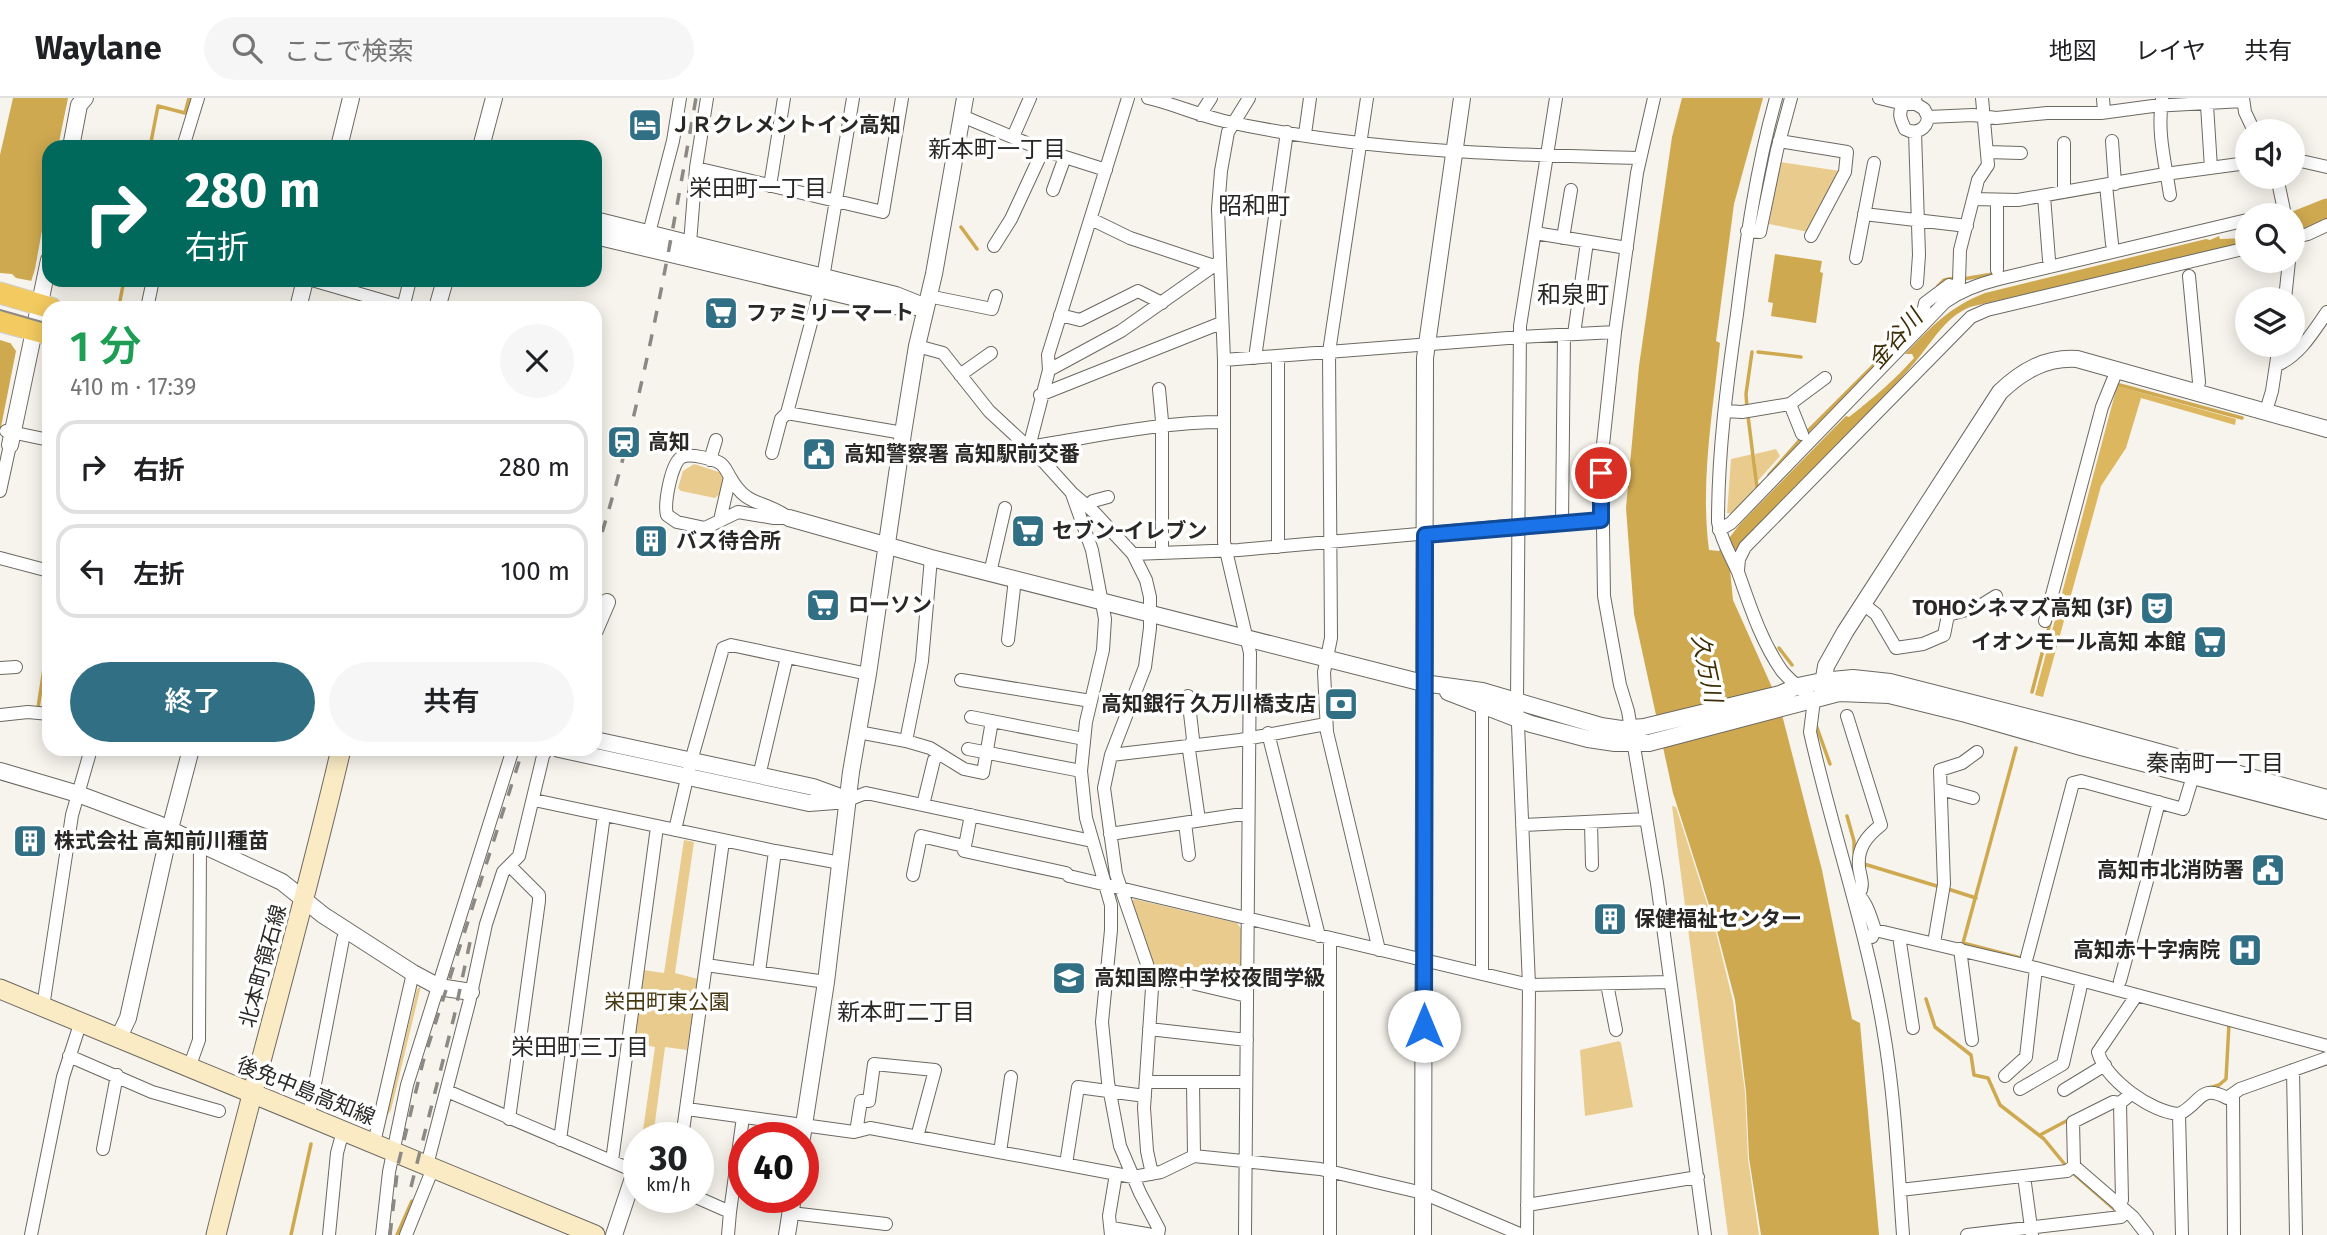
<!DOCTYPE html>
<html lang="ja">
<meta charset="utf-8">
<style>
:root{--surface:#fff;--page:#f6f6f6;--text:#202124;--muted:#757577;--line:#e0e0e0;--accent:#306f84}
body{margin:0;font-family:"Fira Sans","Noto Sans JP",sans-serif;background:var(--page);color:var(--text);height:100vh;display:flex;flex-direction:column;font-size:26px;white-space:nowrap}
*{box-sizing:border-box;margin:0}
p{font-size:23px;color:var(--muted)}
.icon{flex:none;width:38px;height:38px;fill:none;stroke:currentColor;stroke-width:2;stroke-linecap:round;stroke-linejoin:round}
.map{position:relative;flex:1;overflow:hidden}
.side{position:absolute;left:42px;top:203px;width:560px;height:455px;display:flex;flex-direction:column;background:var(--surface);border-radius:21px;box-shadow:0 4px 18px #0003}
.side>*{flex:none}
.banner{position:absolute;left:42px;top:42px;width:560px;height:147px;border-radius:21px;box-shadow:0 4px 18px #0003;background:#00695c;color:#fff;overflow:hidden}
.tools{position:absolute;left:2235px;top:21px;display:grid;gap:14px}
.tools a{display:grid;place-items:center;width:70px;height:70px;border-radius:50%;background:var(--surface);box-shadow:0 4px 18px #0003;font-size:35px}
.speed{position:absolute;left:623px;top:1024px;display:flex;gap:14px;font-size:35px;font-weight:700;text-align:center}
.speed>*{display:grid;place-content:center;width:91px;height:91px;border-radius:50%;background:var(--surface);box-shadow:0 4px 18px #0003;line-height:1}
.speed small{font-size:18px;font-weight:400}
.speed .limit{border:10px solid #d22;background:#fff;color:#111}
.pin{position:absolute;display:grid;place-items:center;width:60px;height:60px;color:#fff;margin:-30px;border:4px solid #fff;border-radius:50%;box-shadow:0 2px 7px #0007}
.me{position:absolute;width:77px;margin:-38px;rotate:0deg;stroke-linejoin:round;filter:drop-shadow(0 0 5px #0008)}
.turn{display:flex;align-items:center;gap:24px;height:147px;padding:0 28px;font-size:32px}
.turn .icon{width:91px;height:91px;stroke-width:2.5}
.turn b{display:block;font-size:49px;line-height:60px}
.round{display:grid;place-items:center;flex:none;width:74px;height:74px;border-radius:37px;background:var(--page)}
.overview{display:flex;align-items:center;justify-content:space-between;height:119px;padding:0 28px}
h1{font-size:42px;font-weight:600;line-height:52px;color:#1e9e55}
.primary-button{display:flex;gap:14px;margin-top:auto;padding:14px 28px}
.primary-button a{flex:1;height:80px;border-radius:42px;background:var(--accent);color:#fff;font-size:28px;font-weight:600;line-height:80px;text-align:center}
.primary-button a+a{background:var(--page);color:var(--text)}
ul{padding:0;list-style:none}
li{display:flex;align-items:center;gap:21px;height:94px;margin:0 14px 10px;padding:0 14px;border:4px solid var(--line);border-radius:21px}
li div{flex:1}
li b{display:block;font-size:26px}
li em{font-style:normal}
header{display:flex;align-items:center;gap:42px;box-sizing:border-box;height:98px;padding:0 35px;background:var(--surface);border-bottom:2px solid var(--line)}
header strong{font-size:33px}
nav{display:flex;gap:38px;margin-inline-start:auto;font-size:24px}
.search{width:490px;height:63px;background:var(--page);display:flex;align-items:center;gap:18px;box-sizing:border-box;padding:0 24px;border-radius:38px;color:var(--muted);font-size:26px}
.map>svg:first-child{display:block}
</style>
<header>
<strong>Waylane</strong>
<div class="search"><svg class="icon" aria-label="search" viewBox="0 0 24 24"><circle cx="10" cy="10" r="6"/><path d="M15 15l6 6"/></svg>ここで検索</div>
<nav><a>地図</a><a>レイヤ</a><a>共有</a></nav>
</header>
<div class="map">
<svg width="2327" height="1137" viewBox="0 0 2327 1137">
<rect width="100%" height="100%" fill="#f7f4ed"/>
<path fill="#e9cc8d" d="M1780,64L1840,73L1808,134L1769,126Z
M1776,351L1780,358L1756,385L1755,356Z
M1753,356L1755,390L1732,416L1727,415L1731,361Z
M694,366L722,375L724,380L723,394L715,400L681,393L678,390L683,373Z
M1672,708L1676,709L1715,830L1733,903L1745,994L1748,1061L1759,1137H1728Z
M684,742L694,744L675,875L698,881L687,952L665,949L653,1039H642L655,949L633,945L643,872L664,875Z
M1134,801L1237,825L1242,832V890L1237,892L1154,870L1131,805Z
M421,888L391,1012L387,1018L417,891Z
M1619,943L1621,945L1633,1009L1585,1018L1580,952Z"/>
<path fill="#ddb75f" d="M2117,288L2236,321L2235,327L2141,300L2126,350L2101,388L2043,599L2035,597Z"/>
<path fill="#cfa950" d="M13,0H68L58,49H49V94L35,171L11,246L16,253L0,334V57Z
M1682,0H1763L1734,106L1716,243L1720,245C1713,313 1700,384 1709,452L1719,453L1740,426L1833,331L1846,318L1849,319C1872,301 1895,282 1914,260L1912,256H1905C1931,229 1949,209 1985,195L2206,141L2210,142L2219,138L2220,141L2247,140V144L1970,209C1943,220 1930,248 1911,269C1858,329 1800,386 1744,444L1730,471L1733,502L1779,605L1822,772L1852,921L1860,925L1879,1137H1761L1749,1060L1746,994L1735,902L1716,829L1673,695L1634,516L1626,410L1639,268L1672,39Z
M1775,156L1822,163L1820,174L1823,175L1816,225L1771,218L1773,205L1768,204Z"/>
<path fill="#f7f4ed" d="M0,175L12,176L16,180L32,183L13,246L0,242Z"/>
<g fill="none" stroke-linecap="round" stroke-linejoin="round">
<path stroke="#cfa950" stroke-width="3.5" d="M150,49L158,8L185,15L189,0
M961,129L977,151
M1963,181L1993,176
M1938,188L1944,182L1955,180
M119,208L124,182
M1758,254L1801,259
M2115,288L2116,286L2242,320
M1747,310L1746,296L1752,254
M1748,318L1757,390L1759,388
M1769,377L1807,334L1918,223L1919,217
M1779,550L1792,567
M2032,594L2050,525
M36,610H38L49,538
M48,610H49
M1816,627L1830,666
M2016,650L1963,845L2021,860
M1847,718L1854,743V755
M1864,766L1940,789
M1948,791L1976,800
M1926,901L1935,929L1971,957L1974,977L1988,980L2000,1007L2044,1041L2067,1069
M2209,990L2219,987L2226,981L2229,926
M2040,1037L2070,1021
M2075,1077L2114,1111
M291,1137L311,1046
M397,1137L412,1103"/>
<path stroke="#cfa950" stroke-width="21" d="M2292,125L2327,111"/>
<g stroke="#6c6963" stroke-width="14">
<path id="minor" d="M853,0L823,180L787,315L903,335
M1148,0C1174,6 1198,17 1224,23C1360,53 1502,57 1640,60
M1367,0L1329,254L1331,540L1324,574L1327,634L1379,852
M1654,0L1637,75L1615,234L1602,356L1604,498L1620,587L1628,613L1657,785L1705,1137
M1776,0C1756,71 1746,143 1737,216C1727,285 1718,354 1718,424C1721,442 1731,458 1738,474C1750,508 1761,543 1782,573C1791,584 1804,593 1814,602L1810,634C1832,733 1866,829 1883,930C1895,998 1898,1068 1903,1137
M1879,0L1904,6
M1915,0L1916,6L1924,11L1928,19L1973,17L1996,20L2047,15H2101L2153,8L2243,3
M2103,0L2104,14
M2243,0L2245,14L2254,33
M2162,1C2157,36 2165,63 2170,97
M1916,6H1904C1897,15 1901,22 1905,31C1916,37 1927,31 1928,19
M2207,7L2211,70
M1200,17L1211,0
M962,18L1043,52L1106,72
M1915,34L1919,157L1917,185
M1305,36L1310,0
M1013,39L1030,0
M1779,43L1847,54L1845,74L1811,138
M2112,43L2115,86
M2064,45V94
M183,49L198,0
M1987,54L2021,55
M2292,61L2327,69
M696,70L707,0
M2277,79L2285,117
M2106,87L2112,146
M770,88L784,0
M1053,92L1065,59
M2044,98L2049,162
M1973,101L2018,102L2165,76L2247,65
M1864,116L1967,128
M2269,117L2284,114
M1091,121L1130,140L1214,168
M1747,133L1760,134L1777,52L1791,0
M649,135L673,43L680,0
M1535,135L1627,150
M1563,140L1571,92
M2292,140L2308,136L2327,127
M690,145L696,70L883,114L902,0
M994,148L1011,121L1043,52
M1856,160L1874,65
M1997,172V103
M2189,178L2199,284L2197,293
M312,182L408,210
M1945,196L1959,184L1960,152L1978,82L1988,67L1982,0
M928,198L992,211L996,198
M2285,201L2289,163
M147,210L153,182
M403,210L410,182
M1923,215L1925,205L1949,187
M1060,217L1080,222L1138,193L1162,205
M1574,236L1587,144
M917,248L943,255L989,313L1043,363L1072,395L1094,414L1133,456L1146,482L1150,499V530L1145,569L1111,657L1104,690L1116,776L1147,866L1152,890L1144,1010L1147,1053L1152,1076
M1278,258V449
M1255,260L1287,34
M1224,262L1521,239L1615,234
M2277,267C2300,257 2313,234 2327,214
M1049,272L1121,233L1219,164
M960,277L991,255
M1159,291L1162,323V454
M1040,297L1221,225
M1790,306L1802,336
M1725,313L1742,314L1790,306L1825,280
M2266,313L2272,293L2279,247
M6,333L49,342
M1029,349L1049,272L1048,257L1128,0
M1029,349C1093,339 1159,324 1224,324
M772,355L781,321L787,315
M710,362L716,342
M0,393L10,347
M1072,396L1092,452L1105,521L1103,552L1086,624L1081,673L1086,720L1111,807V832L1102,924L1108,984L1120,1048L1140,1095L1159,1131L1158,1137
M1087,408L1093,403L1108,399
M720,422L730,379C727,374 725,368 720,365C713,361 690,355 682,359C671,364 664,406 667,417L677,424L705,430L738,414L774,420H789C762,400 748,411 730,379
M1562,424L1564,237
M1719,432L1731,425L1945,204C1962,192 1979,186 1999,181L2247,122
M1133,456L1239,452L1519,427L1601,422
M0,460L49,473
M1738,472L1739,461L1745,449L1971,219L1987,212L2247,150
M990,475L1005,410
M1863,506L1876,516L1896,550L1923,546L1944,537L1948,517L1980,508L1996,498
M2045,523L2102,309L2117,272
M1008,542L1015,481
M0,570L16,569
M961,582L1091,603
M1188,598L1193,641L1189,652L1199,722
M1482,607V876
M0,617L28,614L49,616
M1847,618L1881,727C1867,738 1857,750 1859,769C1860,780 1865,786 1859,796
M971,619L1084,641
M858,634L906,643L922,563L931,460
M1268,635L1319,838
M906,643L930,650L964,671L983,675L992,623
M968,651L1081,673
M1111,657L1240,642L1326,626
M759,678L787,559
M1941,691L1973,700
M534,702L775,753L759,874
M848,702L866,695L1092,743
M923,707L934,662L939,656
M971,717L964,753L1066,775L1069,778L1529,887L1670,884
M1591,724L1592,767
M1185,725L1189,757
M1522,727L1646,721
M675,732L691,663L723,550L731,547L868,576
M1110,736L1236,717H1248
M775,753L841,765
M913,777L921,738L964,748
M1852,792C1866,800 1870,817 1875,832L1872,839
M1875,832L2036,870L2327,948
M1899,838L1913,930
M1330,841V1137
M1934,845L1944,786L1940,672L1962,665L1977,654
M1960,851L1972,942
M2027,859L2073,685L2081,683L2183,711L2193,678
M706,867L826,884
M1149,875L1247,898
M2120,883L2147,783L2142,769L2159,704
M1607,886L1616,932
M2136,898L2098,954C2106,982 2151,1014 2179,1016C2201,1006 2199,985 2227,1000L2240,991L2327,960
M43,909L72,717L91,651
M1149,931L1247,942
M69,958L152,994L219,1013
M189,970L199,942L200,746
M2293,972L2296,1137
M2005,978L2026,959L2036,870
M1146,984H1246
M1193,984L1194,1058
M2020,991L2063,966L2082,883
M2064,992L2105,967
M447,993L639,1075
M2131,996L2120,1005L2113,1004L2073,1024L2074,1068L2133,1119L2147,1137
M2233,996L2234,1137
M687,1011L854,1034L870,1030L1133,1079L1161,1074L1194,1058L1320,1071L1423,1095L1522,1137
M2179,1016L2182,1137
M309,1017L343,841L347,833
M509,1021L539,803V797L510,768
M862,1032L857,1028L861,1003H869L874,966L935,972L917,1039
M682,1040L723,743
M560,1042L604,717
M374,1045L413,875
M103,1051L117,977
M1000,1054L1011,979
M612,1063L657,729
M1066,1066L1078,989L1145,998
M427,1067L469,905L486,826L503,774L519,758L543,658L547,651
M2024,1078L2032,1137
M1900,1092L2067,1073L2074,1068
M696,1099L730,1114L743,1019
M1527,1107L1698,1079
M2119,1108L2122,1102L2120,1005
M791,1115L886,1126
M1112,1130L1152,1137
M31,1137L63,979L81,923
M329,1137L337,1055L343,1033
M382,1137L389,1074L407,987L513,651
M406,1137L433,1070
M728,1137L730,1114
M1111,1137L1109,1118L1116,1076
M1245,1137L1250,555L1224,444V262L1218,111L1221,73L1228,34L1249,0
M1527,1137L1529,887L1517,603L1520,228L1556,0
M1967,1137L2121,1119"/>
</g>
<g stroke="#6c6963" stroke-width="18">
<path id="tertiary" d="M71,49L79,7L85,0
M339,49L351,0
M481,49L494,0
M595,122L896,197L926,209
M595,138L890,208L917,209
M298,210L305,182
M437,210L445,182
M10,347L49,162
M789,420L931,460L1423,585L1482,593L1601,628L1621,631L1644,629L1780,596L1798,588L1822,583L1853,580L1890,584L2078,632L2327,700
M595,532L607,504
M1822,591L1826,568L1845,534L2000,294C2022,273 2046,259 2077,261L2327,331
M1448,594L1531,626L1588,641L1615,645H1649L1839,595L1889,597L1966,616L2081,649L2327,713
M595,642L813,689L843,700
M559,651L809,705L848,702
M0,673L78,696L158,726L282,784L323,817L413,875L439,889L471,894
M119,939L128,920L170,731L191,651
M802,1040L826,884L851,674L868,576L903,335L917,248L934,176L965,0
M614,1137L635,1074
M787,1137L793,1099
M1423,1137L1425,260L1462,0"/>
</g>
<g stroke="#6c6963" stroke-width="21">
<path id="secondary" d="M0,891L595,1137
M216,1137C256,975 303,814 341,651"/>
</g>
<g stroke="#d0d0cf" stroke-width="23">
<path id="trunk" d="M0,195L51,210
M0,223L49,236"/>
</g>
<use href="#minor" stroke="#fff" stroke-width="12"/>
<use href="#tertiary" stroke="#fff" stroke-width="16"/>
<use href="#secondary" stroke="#faebc4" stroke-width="19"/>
<use href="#trunk" stroke="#f3ca60" stroke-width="21"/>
<path stroke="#8c8985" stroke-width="2" d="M0,212L49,226"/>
<path stroke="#8c8985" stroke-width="3.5" stroke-dasharray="12 12" stroke-linecap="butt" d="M595,457C643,307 669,154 696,0
M411,1089L454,919L470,844
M390,1137L398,1067L423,964L523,651"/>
</g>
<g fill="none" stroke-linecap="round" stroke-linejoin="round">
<g stroke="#114b97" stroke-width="18">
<path id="route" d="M1424,928L1425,437L1601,422V375"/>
</g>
<use href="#route" stroke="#1a73e8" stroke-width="12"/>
</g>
<defs>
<g id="hotel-square" transform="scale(1.75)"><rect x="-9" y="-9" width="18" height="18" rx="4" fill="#306f84" stroke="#fff"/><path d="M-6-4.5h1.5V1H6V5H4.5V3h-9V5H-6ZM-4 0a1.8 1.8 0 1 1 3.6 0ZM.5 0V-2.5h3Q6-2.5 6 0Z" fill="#fff"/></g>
<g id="supermarket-square" transform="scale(1.75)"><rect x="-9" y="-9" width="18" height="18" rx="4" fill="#306f84" stroke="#fff"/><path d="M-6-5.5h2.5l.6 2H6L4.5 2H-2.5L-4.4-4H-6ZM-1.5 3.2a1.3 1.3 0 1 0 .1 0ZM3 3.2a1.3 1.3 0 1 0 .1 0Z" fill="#fff"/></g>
<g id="station-square" transform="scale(1.75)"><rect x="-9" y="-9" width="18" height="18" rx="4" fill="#306f84" stroke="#fff"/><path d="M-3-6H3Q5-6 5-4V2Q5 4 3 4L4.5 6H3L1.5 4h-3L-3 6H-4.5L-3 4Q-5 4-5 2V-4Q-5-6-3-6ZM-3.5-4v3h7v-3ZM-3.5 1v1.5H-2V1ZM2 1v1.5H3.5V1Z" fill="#fff"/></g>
<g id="civic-square" transform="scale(1.75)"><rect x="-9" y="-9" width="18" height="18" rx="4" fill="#306f84" stroke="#fff"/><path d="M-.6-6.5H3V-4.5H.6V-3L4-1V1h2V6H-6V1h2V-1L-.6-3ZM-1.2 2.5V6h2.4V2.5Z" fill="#fff"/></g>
<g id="building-square" transform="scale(1.75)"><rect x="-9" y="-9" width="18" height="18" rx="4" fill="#306f84" stroke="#fff"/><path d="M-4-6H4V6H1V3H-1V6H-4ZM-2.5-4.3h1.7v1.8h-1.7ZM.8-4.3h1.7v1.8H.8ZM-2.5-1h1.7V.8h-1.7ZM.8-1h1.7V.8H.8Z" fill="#fff"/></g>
<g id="theatre-square" transform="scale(1.75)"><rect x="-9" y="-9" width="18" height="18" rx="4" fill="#306f84" stroke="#fff"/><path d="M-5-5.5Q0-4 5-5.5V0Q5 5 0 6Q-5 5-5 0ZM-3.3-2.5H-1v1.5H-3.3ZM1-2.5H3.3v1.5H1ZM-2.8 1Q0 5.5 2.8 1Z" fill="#fff"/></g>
<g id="bank-square" transform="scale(1.75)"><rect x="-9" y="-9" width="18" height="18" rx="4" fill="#306f84" stroke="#fff"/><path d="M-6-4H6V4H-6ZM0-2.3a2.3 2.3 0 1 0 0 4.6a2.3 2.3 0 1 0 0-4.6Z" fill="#fff"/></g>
<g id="hospital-square" transform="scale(1.75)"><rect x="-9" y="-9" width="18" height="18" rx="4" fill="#306f84" stroke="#fff"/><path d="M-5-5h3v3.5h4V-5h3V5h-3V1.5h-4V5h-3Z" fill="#fff"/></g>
<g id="school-square" transform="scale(1.75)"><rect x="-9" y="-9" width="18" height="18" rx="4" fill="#306f84" stroke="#fff"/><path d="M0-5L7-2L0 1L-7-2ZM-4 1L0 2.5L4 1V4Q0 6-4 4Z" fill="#fff"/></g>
</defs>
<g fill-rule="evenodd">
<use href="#hotel-square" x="645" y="27"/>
<use href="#supermarket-square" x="721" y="215"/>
<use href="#station-square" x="624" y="344"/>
<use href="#civic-square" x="819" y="356"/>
<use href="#supermarket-square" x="1028" y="433"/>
<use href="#building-square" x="651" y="443"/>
<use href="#supermarket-square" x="823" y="507"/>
<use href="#theatre-square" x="2157" y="510"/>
<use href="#supermarket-square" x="2210" y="544"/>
<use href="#bank-square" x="1341" y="606"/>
<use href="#building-square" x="30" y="743"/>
<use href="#civic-square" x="2268" y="772"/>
<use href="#building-square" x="1610" y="821"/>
<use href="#hospital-square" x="2245" y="852"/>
<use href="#school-square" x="1069" y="880"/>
</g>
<g text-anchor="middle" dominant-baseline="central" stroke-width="7" stroke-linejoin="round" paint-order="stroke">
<g font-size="21" font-weight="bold" fill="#2a2826" stroke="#fff" text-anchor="start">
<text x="670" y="27">ＪＲクレメントイン高知</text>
<text x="746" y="215">ファミリーマート</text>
<text x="648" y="344">高知</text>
<text x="844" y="356">高知警察署 高知駅前交番</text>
<text x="1052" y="433">セブン-イレブン</text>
<text x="676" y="443">バス待合所</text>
<text x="848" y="507">ローソン</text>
<text x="2132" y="510" text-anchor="end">TOHOシネマズ高知 (3F)</text>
<text x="2186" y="544" text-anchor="end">イオンモール高知 本館</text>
<text x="1316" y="606" text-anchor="end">高知銀行 久万川橋支店</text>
<text x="54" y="743">株式会社 高知前川種苗</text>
<text x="2244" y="772" text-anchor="end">高知市北消防署</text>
<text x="1634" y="821">保健福祉センター</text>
<text x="2220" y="852" text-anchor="end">高知赤十字病院</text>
<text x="1094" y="880">高知国際中学校夜間学級</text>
</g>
<g font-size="21" fill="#2a2826" stroke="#fff">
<text transform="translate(263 868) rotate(-75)">北本町領石線</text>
<text transform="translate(306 993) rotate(22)">後免中島高知線</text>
</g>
<g font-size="21" fill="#473710" stroke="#fff">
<text x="667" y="904">栄田町東公園</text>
</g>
<g font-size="23" fill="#2a2826" stroke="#fff">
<text x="997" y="51">新本町一丁目</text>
<text x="758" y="90">栄田町一丁目</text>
<text x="2215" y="665">秦南町一丁目</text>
<text x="906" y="914">新本町二丁目</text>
<text x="580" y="949">栄田町三丁目</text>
</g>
<g font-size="23" font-style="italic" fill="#3d2e06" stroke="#fff">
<text transform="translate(1895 241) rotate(-49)">金谷川</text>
<text transform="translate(1707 570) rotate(78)">久万川</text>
</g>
<g font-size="24" fill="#2a2826" stroke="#fff">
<text x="1254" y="108">昭和町</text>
<text x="1573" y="197">和泉町</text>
</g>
</g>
</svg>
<div class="tools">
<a><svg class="icon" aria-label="sound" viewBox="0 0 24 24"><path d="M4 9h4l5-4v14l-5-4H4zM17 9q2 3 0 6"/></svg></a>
<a><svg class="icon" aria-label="search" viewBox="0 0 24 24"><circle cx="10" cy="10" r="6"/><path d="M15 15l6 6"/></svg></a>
<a><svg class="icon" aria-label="layers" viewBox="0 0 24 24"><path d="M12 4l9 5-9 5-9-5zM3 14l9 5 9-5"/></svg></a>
</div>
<div class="speed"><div>30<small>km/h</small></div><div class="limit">40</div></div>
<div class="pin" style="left:1601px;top:375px;background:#d93025"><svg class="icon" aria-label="arrive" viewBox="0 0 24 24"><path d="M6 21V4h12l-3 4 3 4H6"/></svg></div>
<svg class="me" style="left:1424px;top:928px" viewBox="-20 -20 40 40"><circle r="19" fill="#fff"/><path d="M0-13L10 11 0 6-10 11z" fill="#1a73e8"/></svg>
<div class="banner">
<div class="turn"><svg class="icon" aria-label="right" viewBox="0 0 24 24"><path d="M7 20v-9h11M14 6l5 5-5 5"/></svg><div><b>280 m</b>右折</div></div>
</div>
<section class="side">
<div class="overview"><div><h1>1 分</h1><p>410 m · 17:39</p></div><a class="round"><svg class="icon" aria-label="close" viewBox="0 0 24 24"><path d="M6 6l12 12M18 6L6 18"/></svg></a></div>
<ul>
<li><svg class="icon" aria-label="right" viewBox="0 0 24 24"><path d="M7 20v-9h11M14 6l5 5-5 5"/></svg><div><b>右折</b></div><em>280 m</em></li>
<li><svg class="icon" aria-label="left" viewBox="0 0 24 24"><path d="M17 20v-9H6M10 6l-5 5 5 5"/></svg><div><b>左折</b></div><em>100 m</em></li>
</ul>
<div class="primary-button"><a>終了</a><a>共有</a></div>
</section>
</div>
